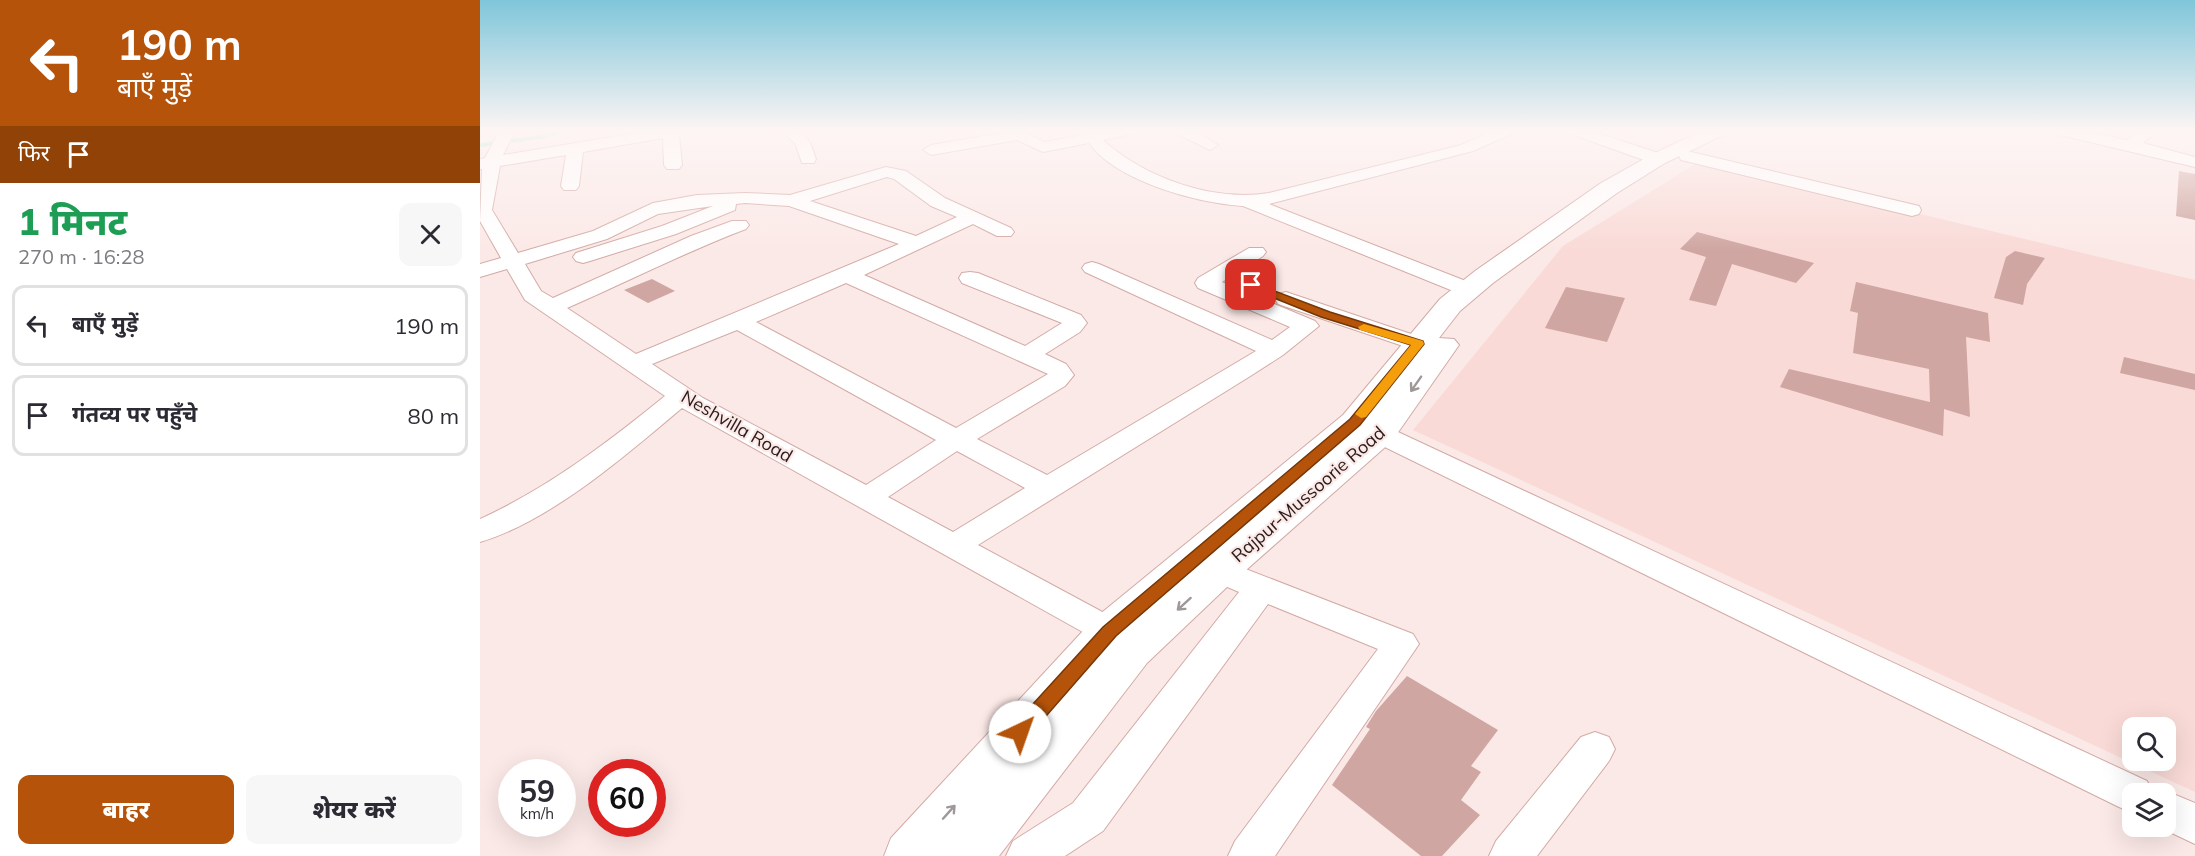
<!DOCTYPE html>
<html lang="hi">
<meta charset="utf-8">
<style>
:root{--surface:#fff;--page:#f7f7f7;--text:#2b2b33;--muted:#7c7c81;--line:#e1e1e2;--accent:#b45309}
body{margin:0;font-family:Mulish,"Noto Sans Devanagari",sans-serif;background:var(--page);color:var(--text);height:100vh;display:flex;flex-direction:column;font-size:22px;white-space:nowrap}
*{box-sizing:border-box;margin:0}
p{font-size:20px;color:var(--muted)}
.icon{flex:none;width:33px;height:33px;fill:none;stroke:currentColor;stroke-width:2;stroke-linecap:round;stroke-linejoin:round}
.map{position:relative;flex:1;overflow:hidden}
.sheet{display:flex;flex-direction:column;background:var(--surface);width:480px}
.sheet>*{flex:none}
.hud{background:#b45309;color:#fff;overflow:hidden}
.tools{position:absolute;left:1642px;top:717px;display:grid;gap:12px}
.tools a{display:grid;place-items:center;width:54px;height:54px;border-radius:12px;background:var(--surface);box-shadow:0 6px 24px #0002;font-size:30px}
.speed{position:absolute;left:18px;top:759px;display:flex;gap:12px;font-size:30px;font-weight:700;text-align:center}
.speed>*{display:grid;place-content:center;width:78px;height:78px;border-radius:50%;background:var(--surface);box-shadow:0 6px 24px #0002;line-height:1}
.speed small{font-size:15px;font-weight:400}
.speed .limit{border:9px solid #d22;background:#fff;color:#111}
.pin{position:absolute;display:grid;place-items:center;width:51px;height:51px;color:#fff;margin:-26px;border-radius:12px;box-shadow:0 3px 9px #0006}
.me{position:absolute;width:66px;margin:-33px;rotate:42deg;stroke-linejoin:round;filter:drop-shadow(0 0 4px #0008)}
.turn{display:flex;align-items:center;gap:21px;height:126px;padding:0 18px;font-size:27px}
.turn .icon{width:78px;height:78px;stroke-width:2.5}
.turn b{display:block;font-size:42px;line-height:51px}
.then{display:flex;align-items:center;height:57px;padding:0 18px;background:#0003;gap:12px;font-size:22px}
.round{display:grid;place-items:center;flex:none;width:63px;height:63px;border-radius:12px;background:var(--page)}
.headline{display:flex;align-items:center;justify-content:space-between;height:102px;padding:0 18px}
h1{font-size:36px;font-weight:800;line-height:45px;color:#1e9e55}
.action{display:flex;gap:12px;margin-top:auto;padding:12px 18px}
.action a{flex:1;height:69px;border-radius:12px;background:var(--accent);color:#fff;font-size:24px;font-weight:800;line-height:69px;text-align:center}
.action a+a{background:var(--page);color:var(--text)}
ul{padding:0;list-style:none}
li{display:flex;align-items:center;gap:18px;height:81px;margin:0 12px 9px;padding:0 6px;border:3px solid var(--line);border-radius:12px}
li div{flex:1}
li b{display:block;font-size:22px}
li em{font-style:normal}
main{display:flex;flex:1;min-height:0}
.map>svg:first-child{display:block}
</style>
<main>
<section class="sheet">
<div class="hud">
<div class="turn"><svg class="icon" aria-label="left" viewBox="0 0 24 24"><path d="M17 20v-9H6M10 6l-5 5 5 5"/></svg><div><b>190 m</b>बाएँ मुड़ें</div></div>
<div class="then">फिर<svg class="icon" aria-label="arrive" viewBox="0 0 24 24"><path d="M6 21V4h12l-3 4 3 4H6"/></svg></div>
</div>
<div class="headline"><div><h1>1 मिनट</h1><p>270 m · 16:28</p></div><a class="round"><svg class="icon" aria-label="close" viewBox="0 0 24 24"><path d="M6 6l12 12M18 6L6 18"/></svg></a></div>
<ul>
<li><svg class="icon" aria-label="left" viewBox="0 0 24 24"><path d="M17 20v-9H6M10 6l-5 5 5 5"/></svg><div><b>बाएँ मुड़ें</b></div><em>190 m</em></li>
<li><svg class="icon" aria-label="arrive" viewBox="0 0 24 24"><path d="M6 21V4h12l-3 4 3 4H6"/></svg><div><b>गंतव्य पर पहुँचे</b></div><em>80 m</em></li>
</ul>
<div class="action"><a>बाहर</a><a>शेयर करें</a></div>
</section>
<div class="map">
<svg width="1715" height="856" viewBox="0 0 1715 856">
<rect width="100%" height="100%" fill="#fbe9e7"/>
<path fill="#f9dad6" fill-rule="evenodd" d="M1220,161L1715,280V792L933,430L1083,246ZM1653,728H1686V760H1653Z"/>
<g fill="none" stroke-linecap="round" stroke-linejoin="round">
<path stroke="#82e1c4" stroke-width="4" d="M0,145L67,136L83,131"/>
</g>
<path fill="#cfa6a1" d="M1699,171L1715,174V220L1696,216Z
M1217,232L1334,263L1316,283L1252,264L1236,306L1209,300L1226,257L1200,249Z
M1535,251L1565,258L1547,284L1543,305L1514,298L1526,257Z
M172,279L195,291L168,303L144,290Z
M1376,282L1508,313L1510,342L1486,337L1490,417L1464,409L1463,436L1300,387L1309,369L1450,402L1449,369L1373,353L1378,313L1370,311Z
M1086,287L1145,298L1127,342L1065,328Z
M1644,357L1715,374V390L1640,373Z
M927,676L1018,730L991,766L1001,772L981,800L1000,815L962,856H941L852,785L890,729L886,727L896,711Z"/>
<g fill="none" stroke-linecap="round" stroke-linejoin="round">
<g stroke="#d3aaa5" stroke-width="2">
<path id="minor" d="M19,131H35L23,155L168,131H204L199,135L202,165L199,169H187L184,165L183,138L103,152L99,186L96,190H84L81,186L86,155L20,166L12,210L38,253L113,231L173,203L217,195L265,193L310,195L406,167L426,171L465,198L531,228L534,232L531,236H517L493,224L384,275L545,346L582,323L482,283L479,278L482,273L490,272L498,273L601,315L607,323L600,332L565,354L586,364L594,375L585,386L497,439L567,475L776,351L605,272L602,268L605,264L612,262L619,264L792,340L810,327L718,288L715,283L718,278L769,248H783L786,252L783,256L742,282L835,321L839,326L803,355L772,375L498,545L641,622L646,631L641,640L629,644L617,640L202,408C146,455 71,521 0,542V519C68,488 127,443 185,396L45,300L27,269L0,277V264L21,258L0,221L2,169H0V159L5,158ZM407,177L414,179L451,206L477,217L436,236L330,201ZM265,203L309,206L419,244L156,354L87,308C147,282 205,252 266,229L269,225L266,221H252L211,236L73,298L61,291L45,264L127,239L178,214L233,206L182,226L96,253L93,257L96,261L103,263L110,261L196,234L255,210L256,204ZM366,283L568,374L476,428L276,322ZM257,330L456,440L386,485L223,398L172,364ZM477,451L545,488L473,532L408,497Z
M301,131C327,131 328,136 336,159L334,163H322L315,143Z
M533,131L547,133L564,142L603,135L600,131H654L652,134L623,140C665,178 733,202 789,193L981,145L1012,131H1033L1031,134L993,151L789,204L996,285L999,290L996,295L988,297L763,206C718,203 637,182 609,143L563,152L537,140L451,155L443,150L451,145Z
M696,131H716L738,145L730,150L698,134Z
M1089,131H1112L1184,155L1186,159L1184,163H1172L1091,134Z
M1574,131H1604L1647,140L1659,131H1677L1663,143L1715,157V167L1576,134Z
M1207,151L1439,206L1441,210L1439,214L1432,216L1201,160L1199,156L1201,152Z
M806,292L946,339L950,344L946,349L938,351L798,304L795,299L798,294Z
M879,416L888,418L1667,781L1673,794H1653V813L1639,807L870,430L866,424L870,418Z
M740,559L933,634L939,644L795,856H748L755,841L898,649L788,604L623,831L585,856H526L533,841L593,803L759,592L729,579L724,571L729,563Z
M1115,732L1129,737L1135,749L1129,761L1057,856H1009L1016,841L1101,737Z
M1686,791L1715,803V844L1677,826H1686V794H1679Z"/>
</g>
<g stroke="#d3aaa5" stroke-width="2">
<path id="major" d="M1221,131H1246L1243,135L1185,163L1137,193L1013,283L980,311L959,338L974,339L979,345L912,441L748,586L667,663L519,856H404L411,838L614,619L863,415L960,299L995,271L1121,183L1171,155Z"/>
</g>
<use href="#minor" fill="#fff" fill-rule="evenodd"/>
<use href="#major" fill="#fff" fill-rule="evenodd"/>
</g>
<defs><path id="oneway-shaft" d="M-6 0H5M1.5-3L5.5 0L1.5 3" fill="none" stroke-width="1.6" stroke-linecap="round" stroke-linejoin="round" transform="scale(1.5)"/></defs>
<g stroke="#9f9898">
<use href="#oneway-shaft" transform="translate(936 384) rotate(125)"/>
<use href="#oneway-shaft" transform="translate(704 604) rotate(138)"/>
<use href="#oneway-shaft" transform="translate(469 812) rotate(-48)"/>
</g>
<linearGradient id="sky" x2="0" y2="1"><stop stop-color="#7fc6da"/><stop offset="0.52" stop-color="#fdf5f4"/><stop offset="1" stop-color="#fdf5f4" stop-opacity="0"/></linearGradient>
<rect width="1715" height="251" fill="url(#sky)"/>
<path fill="#b45309" stroke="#753606" stroke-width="1.5" d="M771,282L850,312L943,341L944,344L880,425L636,636L547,738L540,741L533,738L530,732L533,726L623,627L870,419L931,345L841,317L767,287L765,285Z"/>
<path fill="#f59e0b" d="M884,324L943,341L944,344L886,417L881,418L875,414L931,345L880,330L878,327Z"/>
<g text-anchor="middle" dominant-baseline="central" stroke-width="4.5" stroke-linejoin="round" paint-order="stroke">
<g font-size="18" fill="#2a1b19" stroke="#fbe9e7">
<text transform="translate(257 426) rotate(30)">Neshvilla Road</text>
<text transform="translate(828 494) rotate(-41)">Rajpur-Mussoorie Road</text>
</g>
</g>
</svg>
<div class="tools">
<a><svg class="icon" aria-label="search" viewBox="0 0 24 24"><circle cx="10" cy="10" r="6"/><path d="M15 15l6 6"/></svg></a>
<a><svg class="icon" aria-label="layers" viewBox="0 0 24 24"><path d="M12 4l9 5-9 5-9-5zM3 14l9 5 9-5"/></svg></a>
</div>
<div class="speed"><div>59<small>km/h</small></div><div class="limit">60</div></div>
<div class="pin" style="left:771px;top:285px;background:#d93025"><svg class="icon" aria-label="arrive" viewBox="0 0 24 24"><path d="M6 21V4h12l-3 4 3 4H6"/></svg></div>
<svg class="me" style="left:540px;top:732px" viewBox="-20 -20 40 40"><circle r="19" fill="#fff"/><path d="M0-13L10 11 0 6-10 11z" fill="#b45309"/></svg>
</div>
</main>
